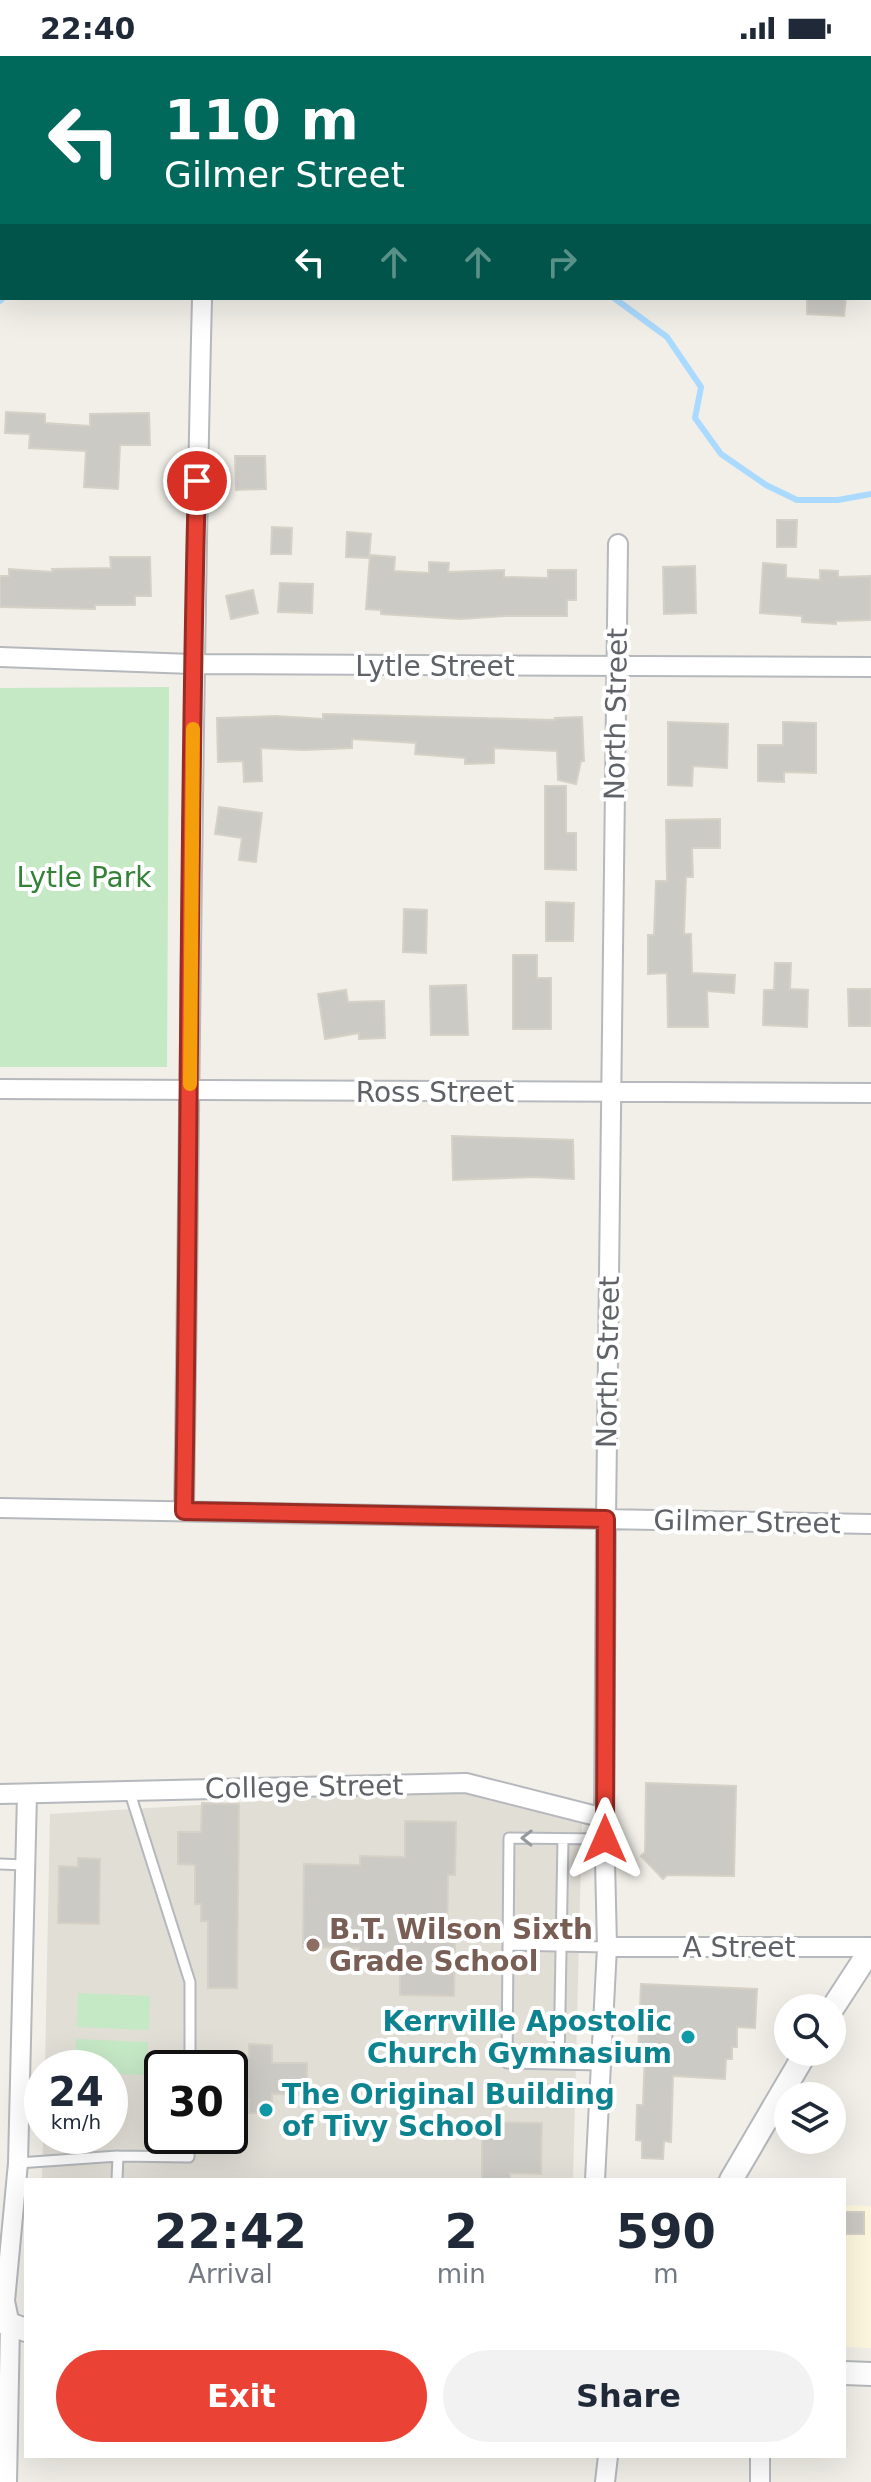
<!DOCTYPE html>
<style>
:root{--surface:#fff;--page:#f2f2f3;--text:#1f2937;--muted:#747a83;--accent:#ea4335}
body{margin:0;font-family:"DejaVu Sans",sans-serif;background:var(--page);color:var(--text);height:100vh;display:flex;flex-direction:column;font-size:30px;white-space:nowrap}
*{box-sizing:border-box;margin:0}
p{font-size:26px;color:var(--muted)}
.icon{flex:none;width:44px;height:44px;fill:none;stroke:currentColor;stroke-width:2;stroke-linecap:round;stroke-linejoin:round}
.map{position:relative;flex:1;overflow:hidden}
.panel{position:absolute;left:24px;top:2122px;width:822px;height:280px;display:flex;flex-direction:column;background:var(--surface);border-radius:0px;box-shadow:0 8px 32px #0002}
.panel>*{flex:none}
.guide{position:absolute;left:0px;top:0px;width:872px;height:244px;box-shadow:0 8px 32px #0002;background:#00695c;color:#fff;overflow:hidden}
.buttons{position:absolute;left:774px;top:1938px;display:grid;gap:16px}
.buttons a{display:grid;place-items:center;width:72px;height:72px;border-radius:50%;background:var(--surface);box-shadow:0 8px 32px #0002;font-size:40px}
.speed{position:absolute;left:24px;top:1994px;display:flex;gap:16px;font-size:40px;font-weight:700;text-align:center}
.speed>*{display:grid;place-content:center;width:104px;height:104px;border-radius:50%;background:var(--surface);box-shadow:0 8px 32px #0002;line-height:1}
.speed small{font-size:20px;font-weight:400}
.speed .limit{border:4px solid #111;border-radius:12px;background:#fff;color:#111}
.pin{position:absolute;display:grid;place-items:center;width:68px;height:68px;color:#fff;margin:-34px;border:4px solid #fff;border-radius:50%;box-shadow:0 2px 8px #0007}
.me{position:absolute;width:88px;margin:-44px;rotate:0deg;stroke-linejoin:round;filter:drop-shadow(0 0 6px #0008)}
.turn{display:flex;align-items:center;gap:28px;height:168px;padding:0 32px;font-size:36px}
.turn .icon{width:104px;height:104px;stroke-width:2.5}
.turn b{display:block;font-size:56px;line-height:68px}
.lanes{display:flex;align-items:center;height:76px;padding:0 32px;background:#0003;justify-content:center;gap:40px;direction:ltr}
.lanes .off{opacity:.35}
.eta{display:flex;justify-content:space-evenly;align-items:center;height:136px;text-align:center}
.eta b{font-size:48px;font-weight:700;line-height:56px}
.action{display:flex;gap:16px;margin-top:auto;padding:16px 32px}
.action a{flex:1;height:92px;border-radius:48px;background:var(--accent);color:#fff;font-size:32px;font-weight:700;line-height:92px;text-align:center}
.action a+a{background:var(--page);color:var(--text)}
.status{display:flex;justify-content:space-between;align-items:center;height:56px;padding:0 40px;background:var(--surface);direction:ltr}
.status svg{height:22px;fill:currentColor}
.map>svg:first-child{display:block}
</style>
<div class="status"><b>22:40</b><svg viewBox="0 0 49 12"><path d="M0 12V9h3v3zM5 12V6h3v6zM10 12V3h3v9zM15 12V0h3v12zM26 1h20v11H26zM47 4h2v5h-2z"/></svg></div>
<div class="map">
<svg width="871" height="2426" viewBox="0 0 871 2426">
<rect width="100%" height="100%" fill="#f1efe8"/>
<path fill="#fef7e0" d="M844,2149L871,2150V2292L844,2291Z"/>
<path fill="#e1ded6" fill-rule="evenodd" d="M460,1733L582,1765L573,2124H42L43,2080H110V2012H45L50,1758ZM162,2012H230V2080H162Z"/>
<path fill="#c5e8c5" d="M169,631L167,1011H0V632Z
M78,1937L150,1940L149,1974L77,1971Z
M76,1983L148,1986L147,2019L110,2018V2012H75Z"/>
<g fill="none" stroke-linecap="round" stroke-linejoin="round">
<path stroke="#aadaff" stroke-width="6" d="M614,242L667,281L701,331L695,362L721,398L766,429L797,444H838L871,438
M0,245L3,242"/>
</g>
<path fill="#cccac5" stroke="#d6d1c6" stroke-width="2" d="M807,242H846L844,260L807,258Z
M6,356L45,358V367L90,370V358L149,357L150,389H120L118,433L84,431L86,395L29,392L30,378L5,377Z
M235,400H265L266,433L236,434Z
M777,464H797L796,491H777Z
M272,471L292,472L291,498H271Z
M347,476L371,478L369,502L346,501Z
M370,499L395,501L394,515L429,517V506L449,507L448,516L504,514V521L548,522V514H576V544H567V560H505L460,563L381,558V554L366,553Z
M110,501H150L151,540H135V549H95V553L0,551V520H9V513L53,516L52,513L111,512Z
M763,507L786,509V522L820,524V514L838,515V521L871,520V564L836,565V568L802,566V560L760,557Z
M695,510L696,557L664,558L663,511Z
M280,527L313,528L312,557L278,556Z
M253,534L258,557L231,563L226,540Z
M323,658L556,664L555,662L582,661L584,705H581L576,728L558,724L557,695L494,692V707L465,708V702L415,698L416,687L352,683V692L303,694L261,692L262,725L244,726L243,705L218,706L217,662L276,660L323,663Z
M668,666L728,668L727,712L693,710L692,730L668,729Z
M783,666L816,667V717L784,716V726L758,725V689H783Z
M545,730H566V777H576V814L545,813Z
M219,751L262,757L256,806L239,804L242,782L215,778Z
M720,763V792H692L693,821H686L684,878H691L692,917L735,919L734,937L707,935L708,971H668L667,917L648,918V879H654L656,825H667L666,764Z
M546,846L574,847L573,885H546Z
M404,853L427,854L426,897L403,896Z
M513,899H537V922H551V973H513Z
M775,907H791L790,933L808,934L807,971L763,969L764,934H774Z
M466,929L468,979H431L430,930Z
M848,933H871V970H849Z
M346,934L348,946L384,945L385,982L359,983V977L325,983L318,938Z
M452,1080L573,1084L574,1123L534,1121L453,1124Z
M646,1727L736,1730L734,1820L667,1819L663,1823L641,1800L645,1796Z
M202,1747L239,1748L237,1932H208V1865H201V1848H195V1809L178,1808V1776H201Z
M405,1765L456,1766L455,1819H448L447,1886H455L454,1940L400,1939V1903L359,1902V1892L303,1891L304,1808L360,1809V1800L405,1801Z
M78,1802L100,1803L99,1868L58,1867L59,1810L78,1811Z
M641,1928L757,1933L755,1972L737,1971V1991H732V2003H726L725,2023L673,2020L671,2086L664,2085L663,2103L642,2102V2085L636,2084L637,2049H643L645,1998H638Z
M249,1988L272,1989V2007H307V2039L272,2038V2057H249V2043H230V2001H249Z
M482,2066L542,2067L541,2118L510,2117V2124H482Z
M844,2156H864V2178H844Z"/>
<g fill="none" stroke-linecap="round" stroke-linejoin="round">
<g stroke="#b5b8bc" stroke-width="13">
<path id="service" d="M129,1734L190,1926V2012
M0,1808L25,1809
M508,1889L607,1891
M559,2008L563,1783
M601,2009L507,2007L509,1782L605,1783
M18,2107L118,2100L189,2101V2080
M117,2124L118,2100"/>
</g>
<g stroke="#b5b8bc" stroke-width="22">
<path id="minor" d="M206,2V0
M634,2V0
M870,184H871
M0,601L192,608L871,611
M0,1033L871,1037
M0,1452L871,1468
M184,1455C190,1051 192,646 202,242
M0,1738L466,1727L604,1762
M607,1891H871
M595,2124L607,1891L604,1762L606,1463L618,488
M7,2426L10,2269L5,2245L18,2107L27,1738
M605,2426L608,2400
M760,2426V2400"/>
</g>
<g stroke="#b5b8bc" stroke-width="26">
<path id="tertiary" d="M832,1953L871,1893
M731,2124L806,1996
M0,2265L26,2274
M844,2317L871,2318"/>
</g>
<use href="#service" stroke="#fff" stroke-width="9"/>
<use href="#minor" stroke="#fff" stroke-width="18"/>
<use href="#tertiary" stroke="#fff" stroke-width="22"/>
</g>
<defs><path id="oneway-chevron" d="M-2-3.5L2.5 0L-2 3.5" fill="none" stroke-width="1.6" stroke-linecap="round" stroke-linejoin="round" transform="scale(2)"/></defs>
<use stroke="#979a9d" href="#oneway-chevron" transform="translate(527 1782) rotate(-179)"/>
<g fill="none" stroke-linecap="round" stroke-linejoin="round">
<g stroke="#982c22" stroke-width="20">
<path id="route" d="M197,425C188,768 190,1112 184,1455L606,1463L605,1783"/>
</g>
<use href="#route" stroke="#ea4335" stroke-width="14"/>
<path stroke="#f59e0b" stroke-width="14" d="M190,1028L193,673"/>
</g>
<circle fill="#8d6e63" stroke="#fff" stroke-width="3" cx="313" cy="1889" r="8"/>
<g fill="#0f9aa8" stroke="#fff" stroke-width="3">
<circle cx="688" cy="1981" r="8"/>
<circle cx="266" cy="2054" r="8"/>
</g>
<g text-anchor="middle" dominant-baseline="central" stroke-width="8" stroke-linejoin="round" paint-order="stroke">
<g font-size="28" fill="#5f6368" stroke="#fff">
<text x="435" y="610">Lytle Street</text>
<text transform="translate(616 658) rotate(-89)">North Street</text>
<text x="435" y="1036">Ross Street</text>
<text transform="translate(608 1306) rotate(-89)">North Street</text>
<text transform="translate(747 1466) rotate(1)">Gilmer Street</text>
<text transform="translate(304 1731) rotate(-1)">College Street</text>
<text x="739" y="1891">A Street</text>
</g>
<g font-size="28" fill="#348238" stroke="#fff">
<text x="84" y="821">Lytle Park</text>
</g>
<g font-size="28" font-weight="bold" fill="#785e54" stroke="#fff" text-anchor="start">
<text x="329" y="1873">B.T. Wilson Sixth<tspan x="329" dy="32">Grade School</tspan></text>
</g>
<g font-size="28" font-weight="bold" fill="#0d838f" stroke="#fff" text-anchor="end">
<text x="672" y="1965">Kerrville Apostolic<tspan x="672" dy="32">Church Gymnasium</tspan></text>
<text x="282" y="2038" text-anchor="start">The Original Building<tspan x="282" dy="32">of Tivy School</tspan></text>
</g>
</g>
</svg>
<div class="buttons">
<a><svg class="icon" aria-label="search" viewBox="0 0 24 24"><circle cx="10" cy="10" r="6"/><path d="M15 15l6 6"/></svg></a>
<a><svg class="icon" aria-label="layers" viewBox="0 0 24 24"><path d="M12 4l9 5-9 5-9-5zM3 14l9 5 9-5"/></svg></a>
</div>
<div class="speed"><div>24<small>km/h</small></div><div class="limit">30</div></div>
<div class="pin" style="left:197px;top:425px;background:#d93025"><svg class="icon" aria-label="arrive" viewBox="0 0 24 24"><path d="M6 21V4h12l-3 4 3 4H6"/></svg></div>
<svg class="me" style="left:605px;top:1783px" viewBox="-20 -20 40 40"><path d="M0-17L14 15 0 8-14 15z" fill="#ea4335" stroke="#fff" stroke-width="4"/></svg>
<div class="guide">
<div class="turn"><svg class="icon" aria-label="left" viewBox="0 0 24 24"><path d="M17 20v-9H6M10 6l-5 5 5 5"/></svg><div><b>110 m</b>Gilmer Street</div></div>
<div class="lanes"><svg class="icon" aria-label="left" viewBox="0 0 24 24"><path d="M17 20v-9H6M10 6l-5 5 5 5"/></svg><svg class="icon off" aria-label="ahead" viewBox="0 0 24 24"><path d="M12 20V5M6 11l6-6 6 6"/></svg><svg class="icon off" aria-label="ahead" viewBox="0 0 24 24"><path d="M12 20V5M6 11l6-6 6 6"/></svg><svg class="icon off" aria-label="right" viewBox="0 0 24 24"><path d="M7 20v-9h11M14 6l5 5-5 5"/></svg></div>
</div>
<section class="panel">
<div class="eta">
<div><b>22:42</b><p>Arrival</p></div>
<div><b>2</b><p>min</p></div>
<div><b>590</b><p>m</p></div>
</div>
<div class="action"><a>Exit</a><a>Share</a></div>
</section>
</div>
